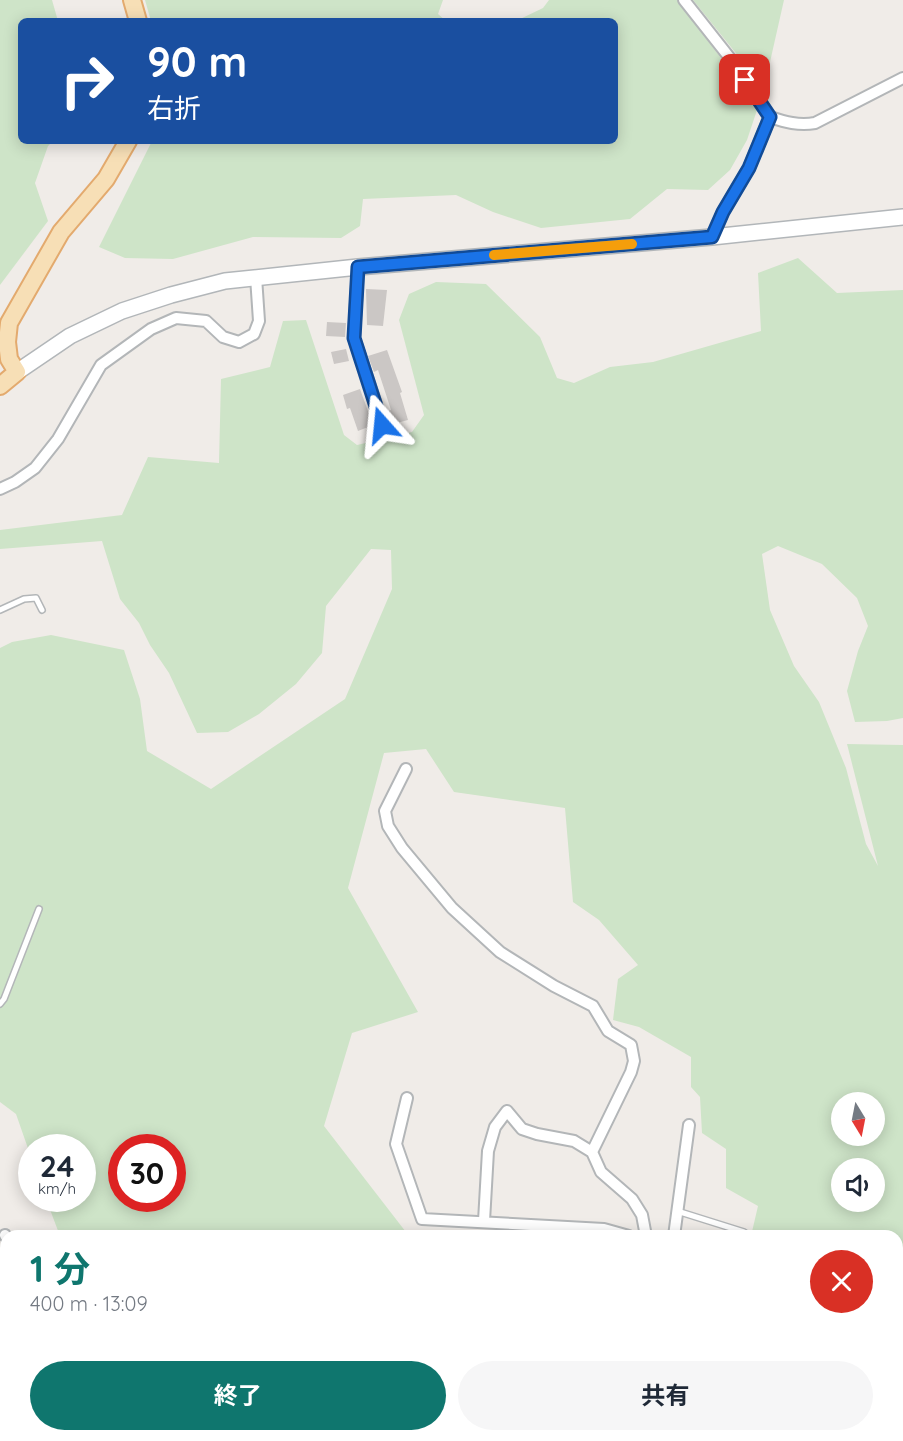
<!DOCTYPE html>
<html lang="ja">
<meta charset="utf-8">
<style>
:root{--surface:#fff;--page:#f6f6f7;--text:#1f2937;--muted:#747a83;--accent:#0f766e}
body{margin:0;font-family:Quicksand,"Noto Sans JP",sans-serif;background:var(--page);color:var(--text);height:100vh;display:flex;flex-direction:column;font-size:22px;white-space:nowrap}
*{box-sizing:border-box;margin:0}
p{font-size:20px;color:var(--muted)}
.icon{flex:none;width:33px;height:33px;fill:none;stroke:currentColor;stroke-width:2;stroke-linecap:round;stroke-linejoin:round}
.map{position:relative;flex:1;overflow:hidden}
.drawer{position:absolute;left:0px;top:1230px;width:903px;height:212px;display:flex;flex-direction:column;background:var(--surface);border-radius:18px 18px 0 0;box-shadow:0 3px 15px #0003}
.drawer>*{flex:none}
.hud{position:absolute;left:18px;top:18px;width:600px;height:126px;border-radius:9px;box-shadow:0 3px 15px #0003;background:#1a4fa0;color:#fff;overflow:hidden}
.needle{width:39px;rotate:170deg}
.fabs{position:absolute;left:831px;top:1092px;display:grid;gap:12px}
.fabs a{display:grid;place-items:center;width:54px;height:54px;border-radius:50%;background:var(--surface);box-shadow:0 3px 15px #0003;font-size:30px}
.speed{position:absolute;left:18px;top:1134px;display:flex;gap:12px;font-size:30px;font-weight:700;text-align:center}
.speed>*{display:grid;place-content:center;width:78px;height:78px;border-radius:50%;background:var(--surface);box-shadow:0 3px 15px #0003;line-height:1}
.speed small{font-size:15px;font-weight:400}
.speed .limit{border:9px solid #d22;background:#fff;color:#111}
.pin{position:absolute;display:grid;place-items:center;width:51px;height:51px;color:#fff;margin:-26px;border-radius:12px;box-shadow:0 3px 9px #0006}
.me{position:absolute;width:66px;margin:-33px;rotate:342deg;stroke-linejoin:round;filter:drop-shadow(0 0 4px #0008)}
.turn{display:flex;align-items:center;gap:21px;height:126px;padding:0 30px;font-size:27px}
.turn .icon{width:78px;height:78px;stroke-width:2.5}
.turn b{display:block;font-size:42px;line-height:51px}
.round{display:grid;place-items:center;flex:none;width:63px;height:63px;border-radius:32px;background:var(--page)}
.summary{display:flex;align-items:center;justify-content:space-between;height:102px;padding:0 30px}
h1{font-size:36px;font-weight:700;line-height:45px;color:var(--accent)}
.button{display:flex;gap:12px;margin-top:auto;padding:12px 30px}
.button a{flex:1;height:69px;border-radius:36px;background:var(--accent);color:#fff;font-size:24px;font-weight:700;line-height:69px;text-align:center}
.button a+a{background:var(--page);color:var(--text)}
.map>svg:first-child{display:block}
</style>
<div class="map">
<svg width="903" height="1441" viewBox="0 0 903 1441">
<rect width="100%" height="100%" fill="#f0ece8"/>
<path fill="#dfdcd7" d="M0,1369L6,1370V1436H58L53,1441H0Z"/>
<path fill="#cee4c8" fill-rule="evenodd" d="M0,0H52L58,21H21V141H53L48,146L35,183L48,221L0,285Z
M145,0H443L438,14L446,21H151Z
M549,0H677L724,62L757,110L747,140L730,170L708,190L667,189L630,219L541,228L493,212L456,195L363,199L360,226L341,238L253,237L173,259L125,258L99,247L152,141H615V21H516L543,8Z
M693,0H784L763,93L739,57Z
M798,258L837,293L903,290V718L887,721L855,722L847,691L858,651L868,626L857,598L822,564L778,546L762,554L770,610L794,666L819,702L846,768L866,844L878,866L847,744L903,745V1389L897,1387V1236H751L758,1206L726,1188V1149L702,1133L700,1097L691,1087V1057L639,1027L613,1020L618,979L638,965L599,920L573,902L565,808L454,792L426,749L384,753L348,888L418,1012L352,1033L324,1126L409,1236H60L46,1199L82,1198V1148H32L31,1157L16,1114L0,1102V648L12,642L51,635L124,650L140,699L147,751L211,789L345,699L392,589L391,550L371,549L326,606L322,653L296,684L259,714L228,732L197,733L169,673L150,645L139,623L120,599L102,541L0,549V530L122,515L148,457L219,463L221,379L270,367L283,321L306,320L344,435L357,445L412,432L424,415L399,320L409,294L436,282L486,284L540,337L557,378L574,383L610,367L653,362L761,331L758,273ZM842,1102H874V1136H842ZM122,1148H172V1198H122ZM842,1168H874V1202H842Z"/>
<g fill="none" stroke-linecap="round" stroke-linejoin="round">
<path stroke="#b2e6f6" stroke-width="21" d="M0,1344L6,1346"/>
</g>
<path fill="#cbc7c5" d="M366,289L387,290L383,326L367,325Z
M327,322L346,323L345,337L326,336Z
M346,349L349,361L334,364L331,352Z
M387,350L402,392L400,393L408,420L393,424L389,411L391,410L378,370L374,372L368,356Z
M360,389L373,425L358,431L350,408L347,409L343,395Z"/>
<g fill="none" stroke-linecap="round" stroke-linejoin="round">
<g stroke="#b3b6b8" stroke-width="8">
<path id="lane" d="M0,610L24,599L36,598L42,610
M0,1004L4,999L39,909
M677,1211L744,1232"/>
</g>
<g stroke="#b3b6b8" stroke-width="14">
<path id="street" d="M684,0L733,62L770,117C785,122 799,126 815,123L903,78
M712,237L723,212L749,168L770,117
M358,267L354,338L383,425
M0,489L15,482L35,468L58,439L101,365L151,329L176,318L206,321L223,337L239,342L254,334L259,321L256,277
M406,769L385,811L388,826L402,848L452,908L500,952L554,986L593,1006L608,1031L631,1045L634,1061L631,1072L592,1152L601,1172L632,1199L642,1215L646,1236
M407,1098L396,1144L422,1219L604,1229L629,1236
M484,1221L488,1151L495,1127L507,1111L522,1129L537,1134L574,1141L592,1152
M5,1235L6,1237
M674,1236L689,1125
M0,1257L6,1260
M0,1366L6,1367
M227,1436L234,1441
M711,1436L720,1441
M60,1441L65,1436
M609,1441L611,1436"/>
</g>
<g stroke="#b2b6b9" stroke-width="18">
<path id="secondary" d="M17,372L70,336L122,311L171,295L225,281L358,267L712,237L903,217"/>
</g>
<g stroke="#e3aa6e" stroke-width="20">
<path id="primary" d="M132,0L138,21
M0,386L17,372L9,359L7,342L9,323L61,232L106,179L128,141"/>
</g>
<path stroke="#a6cca9" stroke-width="2" stroke-dasharray="6 3" stroke-linecap="butt" d="M113,1436L114,1441
M376,1436L380,1441"/>
<use href="#lane" stroke="#fff" stroke-width="5"/>
<use href="#street" stroke="#fff" stroke-width="10"/>
<use href="#secondary" stroke="#fff" stroke-width="15"/>
<use href="#primary" stroke="#f7dfb6" stroke-width="16"/>
</g>
<g fill="none" stroke-linecap="round" stroke-linejoin="round">
<g stroke="#114b97" stroke-width="15">
<path id="route" d="M382,425L354,338L358,267L712,237L723,212L749,168L770,117L745,80"/>
</g>
<use href="#route" stroke="#1a73e8" stroke-width="10"/>
<path stroke="#f59e0b" stroke-width="10" d="M494,255L632,244"/>
</g>
</svg>
<div class="fabs">
<a><svg class="needle" viewBox="-14 -14 28 28"><path d="M0-13l5 13h-10z" fill="#e53935"/><path d="M0 13l5-13h-10z" fill="#747a83"/></svg></a>
<a><svg class="icon" aria-label="sound" viewBox="0 0 24 24"><path d="M4 9h4l5-4v14l-5-4H4zM17 9q2 3 0 6"/></svg></a>
</div>
<div class="speed"><div>24<small>km/h</small></div><div class="limit">30</div></div>
<div class="pin" style="left:745px;top:80px;background:#d93025"><svg class="icon" aria-label="arrive" viewBox="0 0 24 24"><path d="M6 21V4h12l-3 4 3 4H6"/></svg></div>
<svg class="me" style="left:382px;top:425px" viewBox="-20 -20 40 40"><path d="M0-17L14 15 0 8-14 15z" fill="#1a73e8" stroke="#fff" stroke-width="4"/></svg>
<div class="hud">
<div class="turn"><svg class="icon" aria-label="right" viewBox="0 0 24 24"><path d="M7 20v-9h11M14 6l5 5-5 5"/></svg><div><b>90 m</b>右折</div></div>
</div>
<section class="drawer">
<div class="summary"><div><h1>1 分</h1><p>400 m · 13:09</p></div><a class="round" style="background:#d93025;color:#fff"><svg class="icon" aria-label="close" viewBox="0 0 24 24"><path d="M6 6l12 12M18 6L6 18"/></svg></a></div>
<div class="button"><a>終了</a><a>共有</a></div>
</section>
</div>
